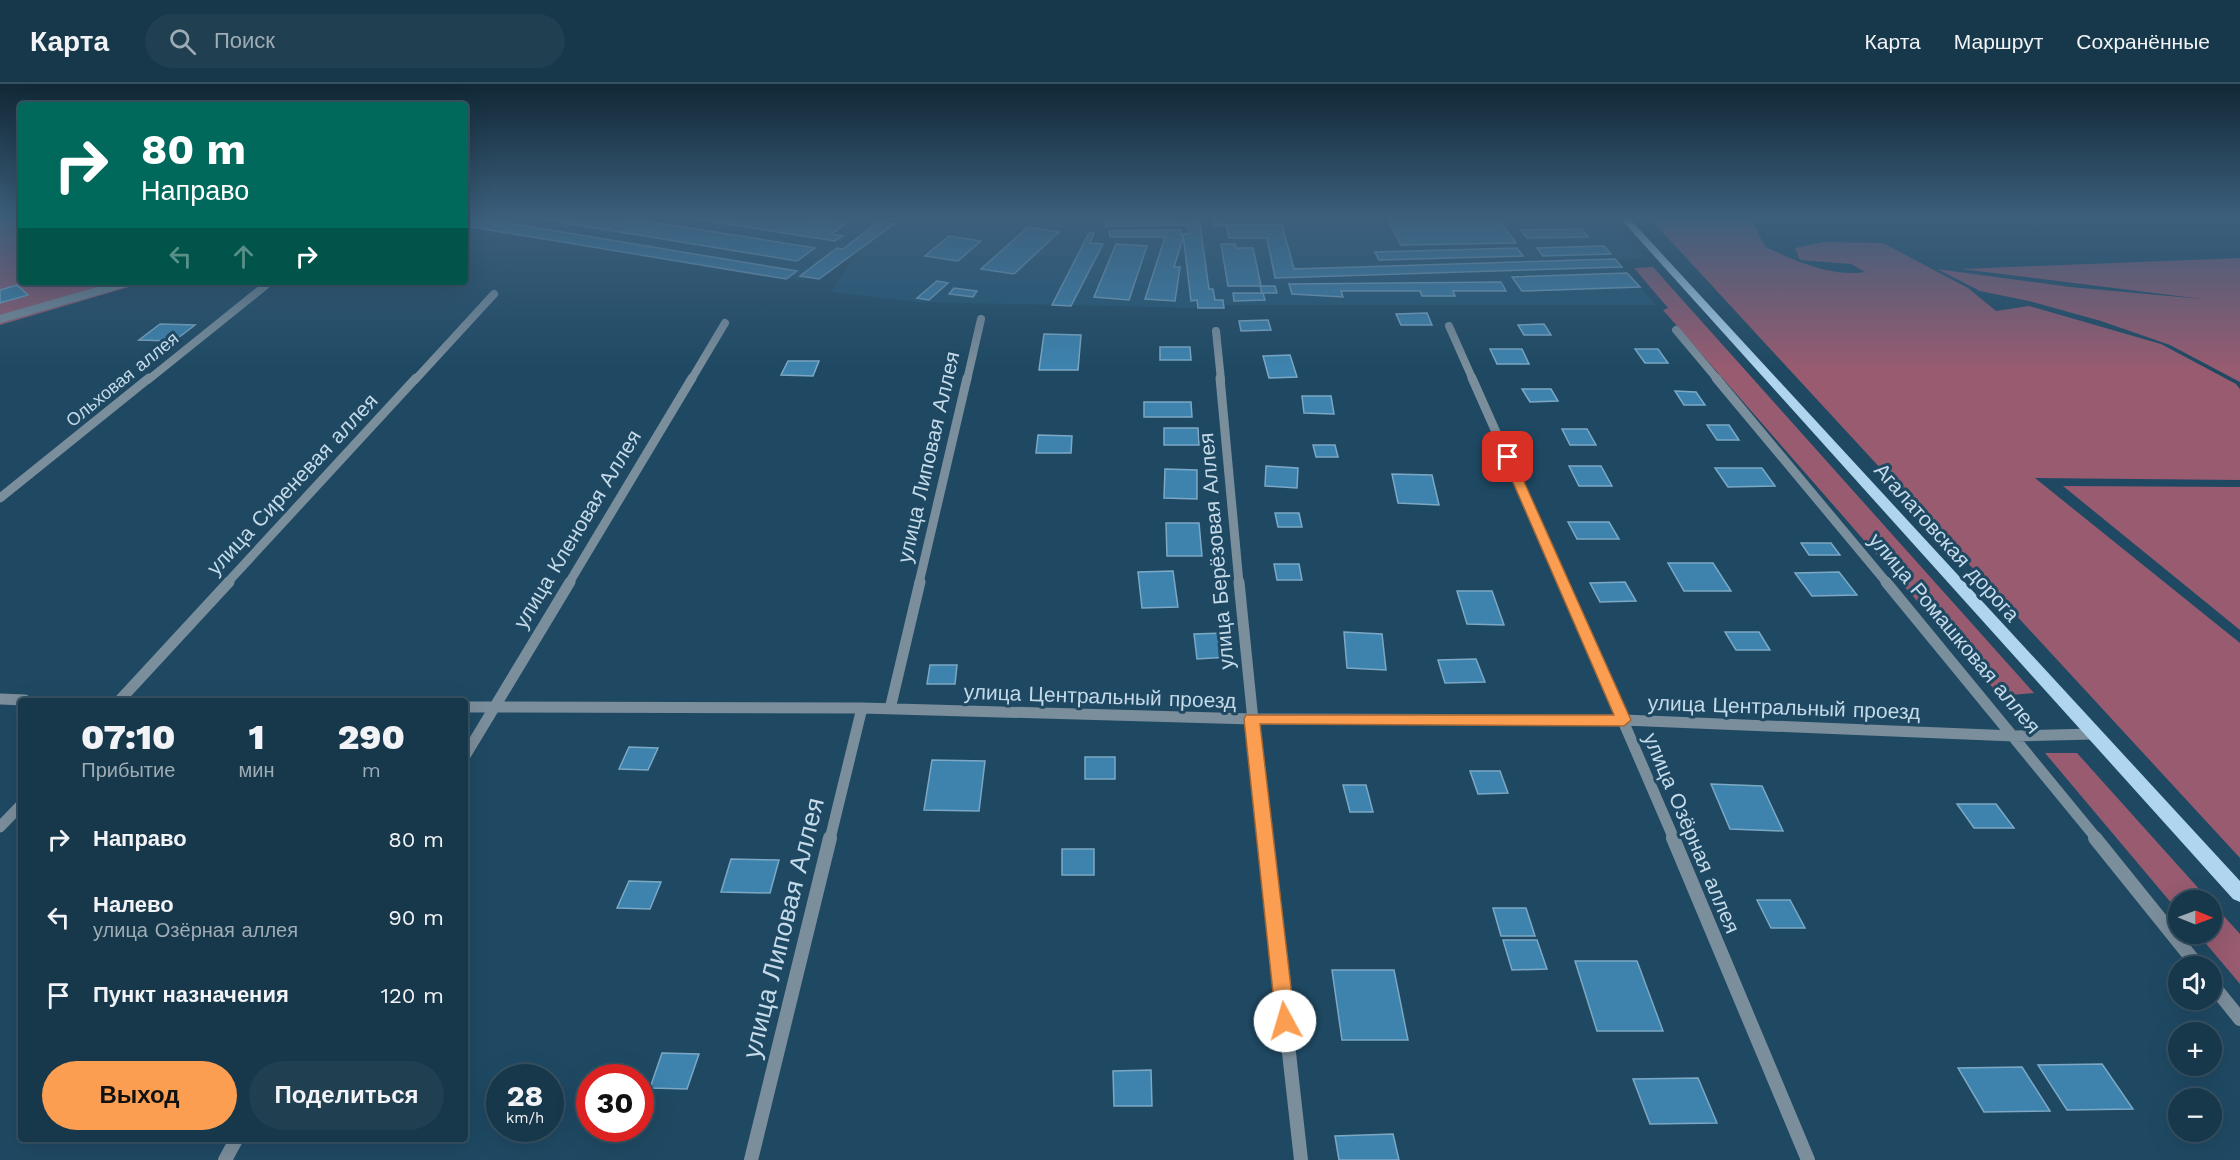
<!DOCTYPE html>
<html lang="ru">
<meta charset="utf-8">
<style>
:root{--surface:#17374a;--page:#203f51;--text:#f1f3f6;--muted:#9eacb5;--line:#365162;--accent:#fb9e51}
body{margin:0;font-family:"Work Sans",sans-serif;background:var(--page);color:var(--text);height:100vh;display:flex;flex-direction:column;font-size:22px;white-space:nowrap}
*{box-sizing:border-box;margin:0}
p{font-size:20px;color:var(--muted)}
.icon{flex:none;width:33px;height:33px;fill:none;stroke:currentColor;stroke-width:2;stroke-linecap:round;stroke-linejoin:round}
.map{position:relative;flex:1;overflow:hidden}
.drawer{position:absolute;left:18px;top:614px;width:450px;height:444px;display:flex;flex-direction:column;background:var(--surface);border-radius:6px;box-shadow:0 6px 24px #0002,0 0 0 2px var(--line)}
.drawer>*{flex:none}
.guide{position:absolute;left:18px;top:18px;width:450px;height:183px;border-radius:6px;box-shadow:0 6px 24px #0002,0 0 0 2px var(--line);background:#00695c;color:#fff;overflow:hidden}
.needle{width:39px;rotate:91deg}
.buttons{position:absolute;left:2168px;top:806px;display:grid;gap:12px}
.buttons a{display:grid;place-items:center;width:54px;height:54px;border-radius:50%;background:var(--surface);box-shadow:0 6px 24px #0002,0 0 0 2px var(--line);font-size:30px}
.speed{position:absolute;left:486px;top:980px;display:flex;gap:12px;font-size:30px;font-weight:700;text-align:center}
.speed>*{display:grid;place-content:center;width:78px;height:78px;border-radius:50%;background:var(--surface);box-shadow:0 6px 24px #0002,0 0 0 2px var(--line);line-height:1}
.speed small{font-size:15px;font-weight:400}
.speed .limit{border:9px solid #d22;background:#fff;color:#111}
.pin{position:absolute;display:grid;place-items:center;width:51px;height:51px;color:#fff;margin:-26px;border-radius:12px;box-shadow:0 3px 9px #0006}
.me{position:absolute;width:66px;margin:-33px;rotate:354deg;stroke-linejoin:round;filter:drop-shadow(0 0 4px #0008)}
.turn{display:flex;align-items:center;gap:21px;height:126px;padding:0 24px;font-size:27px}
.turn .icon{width:78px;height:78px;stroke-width:2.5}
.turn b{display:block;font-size:42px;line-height:51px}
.lanes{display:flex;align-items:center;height:57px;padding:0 24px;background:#0003;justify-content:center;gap:30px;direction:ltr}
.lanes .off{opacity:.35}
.eta{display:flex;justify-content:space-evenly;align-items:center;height:102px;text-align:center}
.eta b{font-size:36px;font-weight:800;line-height:42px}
.primary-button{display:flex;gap:12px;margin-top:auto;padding:12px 24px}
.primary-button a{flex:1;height:69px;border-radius:36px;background:var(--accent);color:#111;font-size:24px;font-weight:800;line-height:69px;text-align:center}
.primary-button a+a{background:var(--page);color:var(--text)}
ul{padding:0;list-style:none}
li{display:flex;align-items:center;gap:18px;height:78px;padding:0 24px}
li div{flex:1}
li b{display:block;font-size:22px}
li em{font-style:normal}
header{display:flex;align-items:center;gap:36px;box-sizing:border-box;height:84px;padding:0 30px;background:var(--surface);border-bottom:2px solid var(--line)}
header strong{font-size:28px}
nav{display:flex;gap:33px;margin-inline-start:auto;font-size:21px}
.search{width:420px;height:54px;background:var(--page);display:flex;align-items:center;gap:15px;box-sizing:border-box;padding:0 21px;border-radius:33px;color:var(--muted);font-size:22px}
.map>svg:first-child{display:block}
</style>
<header>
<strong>Карта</strong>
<div class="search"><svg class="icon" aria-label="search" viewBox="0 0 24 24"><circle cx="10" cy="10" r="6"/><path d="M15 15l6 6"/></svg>Поиск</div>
<nav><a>Карта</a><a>Маршрут</a><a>Сохранённые</a></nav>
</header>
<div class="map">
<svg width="2240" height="1076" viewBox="0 0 2240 1076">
<rect width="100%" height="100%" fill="#1f4963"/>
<path fill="#215572" d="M465,133H979L1021,137L1226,133H1609L1646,174L1616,176L1656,221H1224V224H1198L918,218L831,208L858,167H856L819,195H786L465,142Z"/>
<path fill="#985b70" d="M0,133H21V198H146L0,241Z
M1655,133H1741L1752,136L1765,163C1797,177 1829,193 1865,188L1851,180L1800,176L1795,164L1824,158L1883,159L1968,204L1996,227L2029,222L2161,260L2236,300L2240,305V396L2035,394L2240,559V774L1656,141Z
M2240,174V298L2170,261L2101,237L2029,217L1980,207L1937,185L2070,203L2202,215L1961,185Z
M1653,183L2034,609L2000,612L1663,226L1668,224L1634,184Z
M2063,402L2240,403V546Z
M2045,669H2077L2209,816H2178V827Z
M2211,818L2240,850V900L2197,849H2211Z"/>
<path fill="#3d83ae" stroke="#7ca8c5" stroke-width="1.5" d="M465,133H472L797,187L786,195L465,142Z
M528,133H621L815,164L797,177Z
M684,133H802L845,140L832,150L843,152L835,157Z
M1387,133H1497L1516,159L1401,161Z
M1199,134L1209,205H1213L1215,216H1223L1224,224H1198L1197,216L1191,217L1183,150H1189L1188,141L1106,142L1105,136Z
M1213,134H1227L1228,141H1214Z
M878,138L894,140L819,195L800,192L837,164L843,165Z
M1226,141H1282L1294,185L1615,175L1622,183L1275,194L1267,154H1229Z
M1028,143L1059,148L1014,190L981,185Z
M1582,145L1588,153L1527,154L1521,146Z
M1180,146L1183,154L1174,183H1180L1175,217L1145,215L1165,153H1110L1109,147Z
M1089,149H1094L1090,159L1103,160L1071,222L1052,221Z
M949,152L981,157L958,177L925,172Z
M1116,160L1147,162L1129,216L1094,213Z
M1221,160H1235L1236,164H1253L1261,202H1275L1277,209H1263L1265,216L1234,217L1233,209H1262L1260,202H1228Z
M1604,162L1611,170L1543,172L1537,164Z
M1517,164L1523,172L1379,176L1375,168Z
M1627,189L1640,203L1522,207L1512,193Z
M937,197L948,199L929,216L917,214Z
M1501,198L1506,207H1453L1455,212H1422L1420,207H1341L1343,213L1292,210L1289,200Z
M17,201L28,211L0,219V206Z
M954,204L977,207L973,213L949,210Z
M1427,229L1432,241H1401L1396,230Z
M1268,236L1271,246L1241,247L1239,237Z
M160,240L195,241L174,257L139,256Z
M1544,240L1551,251H1524L1518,241Z
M1044,250L1081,251L1078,286H1039Z
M1160,263H1190L1191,276H1160Z
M1490,265H1522L1529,280H1497Z
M1635,265H1658L1668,279H1645Z
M1290,271L1297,293L1269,294L1263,272Z
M788,277H819L813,292L781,291Z
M1522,305H1551L1558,317L1530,318Z
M1675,307L1696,308L1705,321H1684Z
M1302,312H1331L1334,330L1304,329Z
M1144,318H1191L1192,333H1144Z
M1707,341H1729L1739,356H1717Z
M1164,344H1198L1199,361H1164Z
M1562,345H1587L1596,361H1570Z
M1038,351L1072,352L1071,369H1036Z
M1313,361H1335L1338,373H1316Z
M1266,382L1298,384L1297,404L1265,402Z
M1569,382H1601L1612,402H1579Z
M1715,384H1762L1775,402L1728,403Z
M1165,385L1197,386V415L1164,414Z
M1392,390L1432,391L1439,421L1398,419Z
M1275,429H1299L1302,443H1278Z
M1568,438H1609L1619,455H1577Z
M1166,439H1199L1202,472H1167Z
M1801,459H1831L1840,471H1809Z
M1668,479H1713L1731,507H1684Z
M1274,480H1299L1302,496H1277Z
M1173,487L1178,523L1142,524L1138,488Z
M1839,488L1857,511L1812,512L1795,489Z
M1625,498L1636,517L1600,518L1590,499Z
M1457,507H1492L1504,541L1467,540Z
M1344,548L1382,550L1386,586L1347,584Z
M1725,548H1759L1770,566H1736Z
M1224,549L1229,573L1197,575L1194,550Z
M1476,575L1485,598L1445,599L1438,576Z
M930,581H957L955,600H927Z
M629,663L658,664L648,686L619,685Z
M1085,673H1115V695H1085Z
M932,676L985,677L979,727L924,726Z
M1470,687H1500L1508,709L1478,710Z
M1711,700L1762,702L1783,747L1730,745Z
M1343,701H1366L1373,728H1350Z
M1957,720H1996L2014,744H1974Z
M1062,765H1094V791H1062Z
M731,775L779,776L770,809L721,808Z
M629,797L661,798L650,825L617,824Z
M1757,816H1790L1805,844H1771Z
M1493,824H1526L1535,852H1501Z
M1503,856H1537L1547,885L1512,886Z
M1575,877H1637L1663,947H1597Z
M1332,886H1394L1408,956H1342Z
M662,969L699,970L687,1005L650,1004Z
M2102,980L2133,1025L2067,1026L2038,981Z
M2022,983L2050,1027L1984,1028L1958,984Z
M1151,986L1152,1022H1114L1113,987Z
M1698,994L1717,1039L1650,1040L1633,995Z
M1393,1050L1399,1076H1339L1335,1052Z"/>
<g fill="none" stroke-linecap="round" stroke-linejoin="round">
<path stroke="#7b8e9b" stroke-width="8" d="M0,235L129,198
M1449,242L1473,296
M1676,246L1718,296
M1216,247L1221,296
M148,296L265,202
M415,296L494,210
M691,296L725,239
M967,296L981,235"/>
<path stroke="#7b8e9b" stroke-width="9" d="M1220,294L1239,499
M1472,294L1563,499
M1716,294L1887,499
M0,414L149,294
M227,499L416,294
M569,499L692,294
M919,499L967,294"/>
<path stroke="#7b8e9b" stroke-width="11" d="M1239,498L1265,755
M1563,498L1674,755
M1886,498L2097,755
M0,615L25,616
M120,616L229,498
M465,623L862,624L1252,635L1624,636L2014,652L2093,650
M890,625L920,498
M465,672L570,498
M0,743L21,721
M830,755L862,624"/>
<path stroke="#7b8e9b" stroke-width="14" d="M1265,754L1301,1076
M1673,754L1808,1076
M2095,754L2198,882
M2211,899L2240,935
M225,1076L237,1054
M751,1076L830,754"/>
<path fill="#afd5ef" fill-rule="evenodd" d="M1619,133H1628L2240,797V818L2233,815Z"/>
</g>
<linearGradient id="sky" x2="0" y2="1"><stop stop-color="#112836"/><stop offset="0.47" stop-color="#3c5f7c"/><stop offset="1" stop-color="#3c5f7c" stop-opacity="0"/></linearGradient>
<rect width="2240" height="284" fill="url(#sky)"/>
<path fill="#fb9e51" stroke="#a36735" stroke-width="1.5" d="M1508,370L1513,373L1631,636L1624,642L1260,640L1295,937L1292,943L1285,945L1279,943L1276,937L1244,635L1246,631H1614L1502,373Z"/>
<g text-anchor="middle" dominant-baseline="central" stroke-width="6" stroke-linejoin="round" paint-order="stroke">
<g font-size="18" fill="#c4dae9" stroke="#1f4963">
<text transform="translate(122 295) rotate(-39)">Ольховая аллея</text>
</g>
<g font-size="21" fill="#c4dae9" stroke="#1f4963">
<text transform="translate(928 373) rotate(-77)">улица Липовая Аллея</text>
<text transform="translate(292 400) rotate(-47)">улица Сиреневая аллея</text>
<text transform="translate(577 445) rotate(-59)">улица Кленовая Аллея</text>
<text transform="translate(1947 458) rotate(48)">Агалатовская дорога</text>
<text transform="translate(1216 467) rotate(-95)">улица Берёзовая Аллея</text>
<text transform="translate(1955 549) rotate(50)">улица Ромашковая аллея</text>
<text transform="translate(1100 612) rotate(2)">улица Центральный проезд</text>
<text transform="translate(1784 623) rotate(2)">улица Центральный проезд</text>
<text transform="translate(1692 749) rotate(67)">улица Озёрная аллея</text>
</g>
<g font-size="26" fill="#c4dae9" stroke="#1f4963">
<text transform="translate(783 844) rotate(-76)">улица Липовая Аллея</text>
</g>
</g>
</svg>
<div class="buttons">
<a><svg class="needle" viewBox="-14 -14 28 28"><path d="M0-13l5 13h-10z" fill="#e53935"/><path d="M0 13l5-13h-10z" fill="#9eacb5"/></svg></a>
<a><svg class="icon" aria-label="sound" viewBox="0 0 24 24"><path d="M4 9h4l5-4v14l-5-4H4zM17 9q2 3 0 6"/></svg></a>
<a>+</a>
<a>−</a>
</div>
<div class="speed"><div>28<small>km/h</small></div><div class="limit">30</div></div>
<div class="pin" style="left:1508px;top:373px;background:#d93025"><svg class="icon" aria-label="arrive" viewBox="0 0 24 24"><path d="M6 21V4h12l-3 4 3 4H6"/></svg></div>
<svg class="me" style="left:1285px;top:937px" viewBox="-20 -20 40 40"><circle r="19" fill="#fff"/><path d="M0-13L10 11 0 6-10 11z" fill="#fb9e51"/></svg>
<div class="guide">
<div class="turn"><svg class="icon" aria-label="right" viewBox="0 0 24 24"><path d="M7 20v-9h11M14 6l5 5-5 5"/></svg><div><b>80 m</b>Направо</div></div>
<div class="lanes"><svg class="icon off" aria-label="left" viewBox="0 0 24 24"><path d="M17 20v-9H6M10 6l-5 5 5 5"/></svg><svg class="icon off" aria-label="ahead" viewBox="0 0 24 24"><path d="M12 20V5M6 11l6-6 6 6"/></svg><svg class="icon" aria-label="right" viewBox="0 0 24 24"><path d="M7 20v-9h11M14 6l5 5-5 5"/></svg></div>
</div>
<section class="drawer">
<div class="eta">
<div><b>07:10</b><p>Прибытие</p></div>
<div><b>1</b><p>мин</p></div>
<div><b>290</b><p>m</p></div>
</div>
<ul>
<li><svg class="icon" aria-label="right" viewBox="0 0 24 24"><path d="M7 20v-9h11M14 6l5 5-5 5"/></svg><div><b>Направо</b></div><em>80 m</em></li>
<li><svg class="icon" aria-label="left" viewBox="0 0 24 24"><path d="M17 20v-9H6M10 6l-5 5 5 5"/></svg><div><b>Налево</b><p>улица Озёрная аллея</p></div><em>90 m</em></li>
<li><svg class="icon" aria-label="arrive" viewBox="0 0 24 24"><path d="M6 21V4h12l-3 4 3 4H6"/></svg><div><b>Пункт назначения</b></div><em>120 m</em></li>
</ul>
<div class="primary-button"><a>Выход</a><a>Поделиться</a></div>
</section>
</div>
